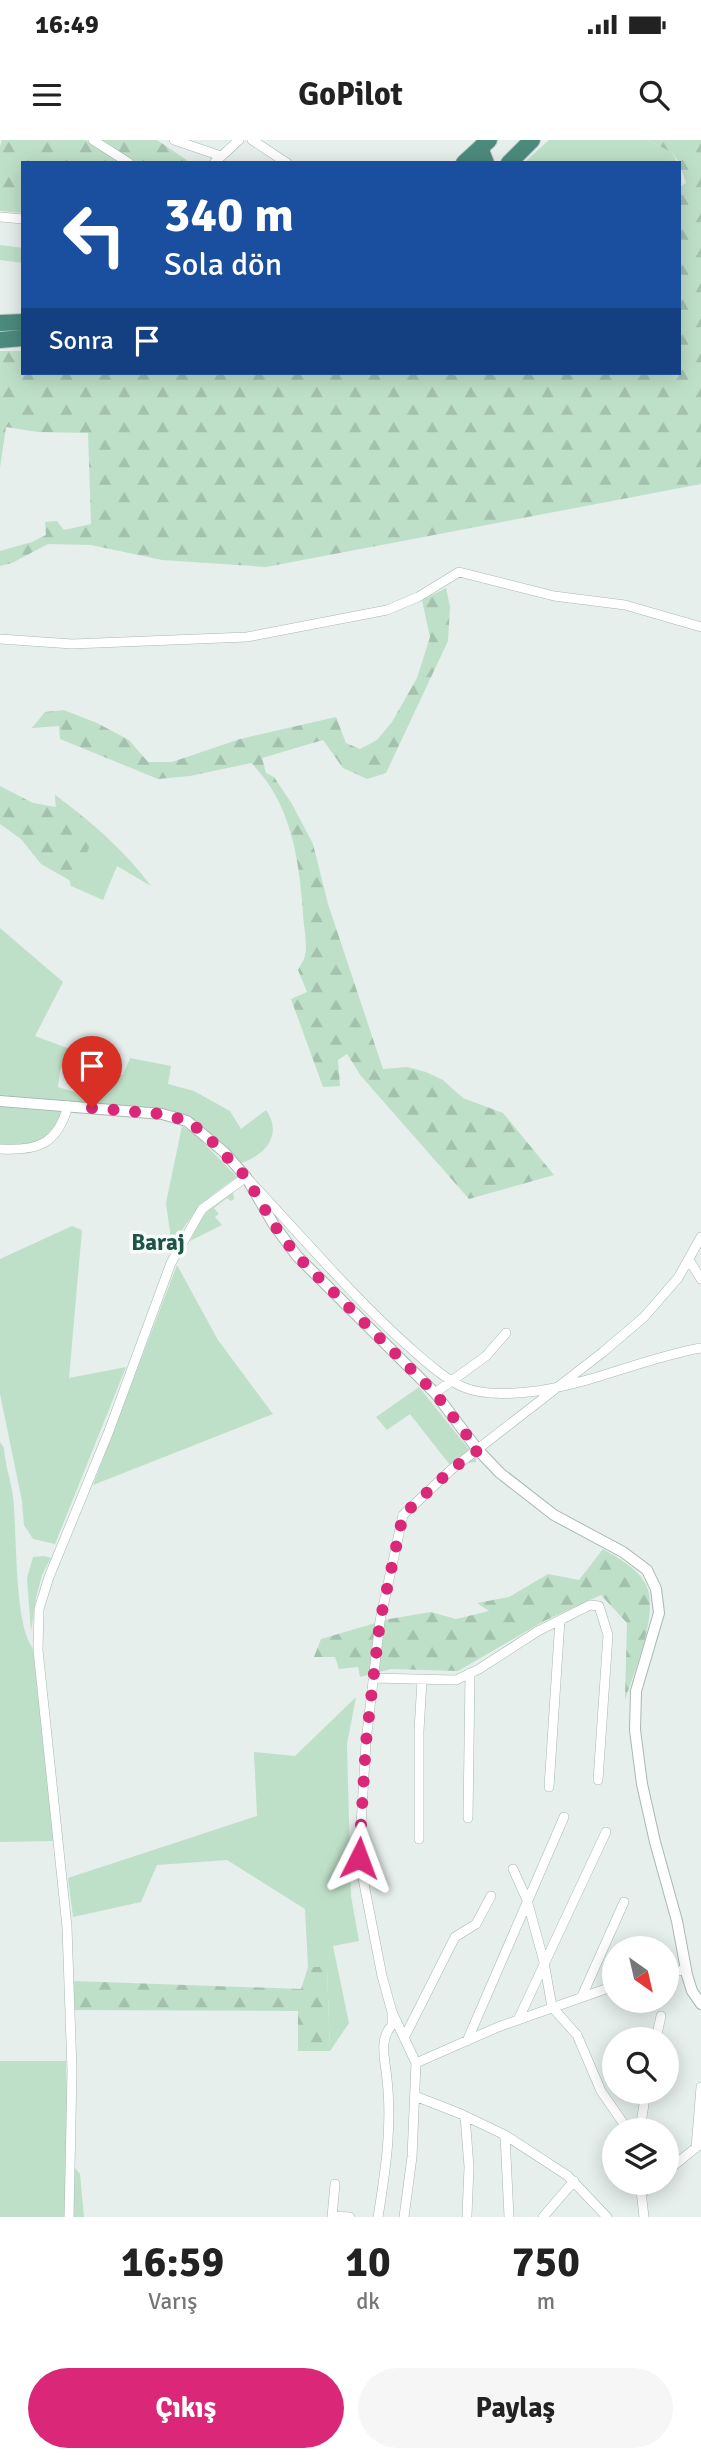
<!DOCTYPE html>
<html lang="tr">
<meta charset="utf-8">
<style>
:root{--surface:#fff;--page:#f6f6f6;--text:#222;--muted:#767676;--accent:#db2777}
body{margin:0;font-family:Signika,sans-serif;background:var(--page);color:var(--text);height:100vh;display:flex;flex-direction:column;font-size:26px;white-space:nowrap}
*{box-sizing:border-box;margin:0}
p{font-size:23px;color:var(--muted)}
.icon{flex:none;width:38px;height:38px;fill:none;stroke:currentColor;stroke-width:2;stroke-linecap:round;stroke-linejoin:round}
.map{position:relative;height:2077px;overflow:hidden}
.panel{display:flex;flex-direction:column;background:var(--surface);flex:1}
.panel>*{flex:none}
.banner{position:absolute;left:21px;top:21px;width:660px;height:214px;border-radius:0px;box-shadow:0 4px 18px #0003;background:#1a4fa0;color:#fff;overflow:hidden}
.needle{width:46px;rotate:146deg}
.buttons{position:absolute;left:602px;top:1796px;display:grid;gap:14px}
.buttons a{display:grid;place-items:center;width:77px;height:77px;border-radius:50%;background:var(--surface);box-shadow:0 4px 18px #0003;font-size:35px}
.pin{position:absolute;display:grid;place-items:center;width:60px;height:60px;color:#fff;margin:-72px -30px;border-radius:50% 50% 50% 0;rotate:-45deg;box-shadow:0 0 7px #0007}
.pin .icon{rotate:45deg}
.me{position:absolute;width:77px;margin:-38px;rotate:3deg;stroke-linejoin:round;filter:drop-shadow(0 0 5px #0008)}
.turn{display:flex;align-items:center;gap:24px;height:147px;padding:0 28px;font-size:32px}
.turn .icon{width:91px;height:91px;stroke-width:2.5}
.turn b{display:block;font-size:49px;line-height:60px}
.then{display:flex;align-items:center;height:66px;padding:0 28px;background:#0003;gap:14px;font-size:26px}
.eta{display:flex;justify-content:space-evenly;align-items:center;height:119px;text-align:center}
.eta b{font-size:42px;font-weight:800;line-height:49px}
.button{display:flex;gap:14px;margin-top:auto;padding:14px 28px}
.button a{flex:1;height:80px;border-radius:42px;background:var(--accent);color:#fff;font-size:28px;font-weight:800;line-height:80px;text-align:center}
.button a+a{background:var(--page);color:var(--text)}
.status{display:flex;justify-content:space-between;align-items:center;height:49px;padding:0 35px;background:var(--surface);direction:ltr}
.status svg{height:19px;fill:currentColor}
header{display:flex;justify-content:space-between;align-items:center;height:91px;padding:0 28px;background:var(--surface);font-size:32px;font-weight:800}
.map>svg:first-child{display:block}
</style>
<div class="status"><b>16:49</b><svg viewBox="0 0 49 12"><path d="M0 12V9h3v3zM5 12V6h3v6zM10 12V3h3v9zM15 12V0h3v12zM26 1h20v11H26zM47 4h2v5h-2z"/></svg></div>
<header><svg class="icon" aria-label="menu" viewBox="0 0 24 24"><path d="M4 6h16M4 12h16M4 18h16"/></svg>GoPilot<svg class="icon" aria-label="search" viewBox="0 0 24 24"><circle cx="10" cy="10" r="6"/><path d="M15 15l6 6"/></svg></header>
<div class="map">
<svg width="701" height="2077" viewBox="0 0 701 2077">
<defs>
<pattern id="forest-firs" width="22" height="20" patternUnits="userSpaceOnUse" patternTransform="scale(1.75)"><rect width="22" height="20" fill="#bfe0c8"/><path d="M5 1l3.5 6h-7zM16 11l3.5 6h-7z" fill="#a4c1ad"/></pattern>
</defs>
<rect width="100%" height="100%" fill="#e6efeb"/>
<path fill="#bfe0c8" d="M549,0H647L673,13L677,23H524Z
M0,105L23,108V123L0,120Z
M55,655C91,681 125,711 151,746L117,726L103,760L71,746L59,704Z
M0,788L63,842L35,896L70,909L60,931L58,947L78,953L90,925L123,935L130,918L171,926L168,944L194,951L230,971L241,989L266,970C283,994 266,1015 241,1023C219,1000 199,980 168,970L0,955Z
M0,967L62,972C53,1005 29,1004 0,1006Z
M182,986L195,994L237,1037C202,1061 193,1071 172,1107L166,1063Z
M233,1052L234,1059L231,1061L227,1058L214,1068L219,1074L215,1077L222,1085L190,1101C200,1082 211,1058 233,1052Z
M72,1086L82,1090L69,1238L126,1227L55,1404L33,1399L24,1385L22,1361L0,1254V1119Z
M177,1125L218,1200L273,1274L93,1345Z
M419,1247L476,1318V1322L450,1325L410,1274L387,1290L376,1277Z
M0,1302L4,1308C5,1325 11,1340 13,1357C17,1389 14,1487 33,1508L54,1701L0,1702Z
M44,1416L51,1418L42,1435L36,1458L31,1492L27,1438L33,1417Z
M356,1557L347,1604L351,1756L359,1801L333,1806L349,1883L330,1911L327,1828L308,1827L305,1769L227,1720L157,1725L141,1762L73,1777L68,1738L257,1676L254,1612L295,1616Z
M0,1921H66L68,2015L66,2077H0Z
M75,2028L80,2034L84,2077H73Z"/>
<path fill="url(#forest-firs)" d="M2,0H86L123,23H23V73L0,71V6Z
M99,0H157L191,23H135Z
M647,0H701V344L266,427L162,420L91,405L48,404L12,423L0,426V411L32,402L46,395L45,382L57,381L64,390L91,384L88,293L38,292L6,287L0,328V211H23V233H679V47L686,43L679,23L673,13Z
M446,448L450,467L448,501L386,633L367,639L343,628L323,600L262,618L266,633L274,637L292,664L313,704L328,764L383,929L407,927L426,932L443,940L463,958L503,973L554,1035L469,1059L361,936L347,914L338,920L340,946L323,947L291,859L307,852L298,830C300,826 304,820 305,816C308,803 303,785 303,772C299,719 291,662 251,623L190,636L158,639L60,599L59,586L32,588L45,572L64,570L97,583L129,600L148,622H172L240,599L336,577L346,603L360,609L377,600L392,582L417,538L430,497L422,460Z
M0,646L33,663L56,667L55,655L96,688L79,735L69,740L41,724L21,699L0,684Z
M603,1409C618,1418 636,1427 645,1443C661,1470 634,1532 625,1560L627,1483L601,1455L544,1481L458,1531L391,1529L360,1537L358,1527L339,1529L335,1517H314L321,1499L389,1479L431,1472L456,1479L489,1471L477,1463L509,1457L548,1434L579,1440Z
M308,1827H327L330,1911H298V1871L74,1870L73,1841L301,1849Z"/>
<g fill="none" stroke-linecap="round" stroke-linejoin="round">
<g stroke="#a8b8b2" stroke-width="10">
<path id="minor" d="M93,0L129,23
M174,0L221,16
M252,0L287,23
M214,23L239,0
M0,77L23,79
M0,499L72,504L247,497L387,470L418,457L459,432L554,456L625,465L701,487
M0,1009C37,1011 57,1005 68,966
M689,1120L701,1139
M435,1253L486,1216L506,1193
M373,1538L456,1540L479,1529L538,1491L590,1465L599,1466L608,1495L598,1640
M549,1647L560,1480
M468,1678L470,1533
M419,1699V1591L422,1540
M513,1729L527,1760L544,1822L552,1867L577,1895L601,1951L628,1990
M667,1834L686,1829
M582,1856L624,1762
M518,1880L606,1692
M404,1898L455,1797L476,1784L491,1756
M656,1899L661,1876
M467,1901L564,1677
M416,1923L498,1887L614,1846
M415,1956L461,1974L505,1995L568,2036L607,2077
M465,1976L469,2027L467,2075
M640,1990L646,1951
M505,1995L509,2077
M696,2008L701,1947
M667,2031L698,2006
M640,2042L644,2077
M642,2053L654,2042
M332,2076L350,2077
M69,2077L72,1931L67,1787L38,1510L39,1469L49,1437L109,1291L171,1123L202,1069L246,1037C299,1093 350,1154 408,1206C424,1220 443,1238 463,1247C484,1256 514,1254 537,1251C593,1243 645,1218 701,1208
M332,2077L335,2044
M378,2077C386,2028 393,1981 386,1931C384,1915 380,1898 392,1885V1874
M404,2077L412,2017L416,1923L392,1872L382,1836L359,1718L366,1602L380,1481L403,1375L452,1329L603,1212L644,1177L678,1138L701,1097
M543,2077L574,2041"/>
</g>
<g stroke="#a8b8b2" stroke-width="12">
<path id="tertiary" d="M0,961L162,974L187,981L224,1012L246,1037L274,1085L297,1116L435,1253L478,1310L500,1333L554,1375L623,1412L647,1430L656,1449L659,1473L636,1551L635,1590L642,1644L655,1702L677,1781L687,1835L692,1851L701,1864"/>
</g>
<g stroke="#c2cac8" stroke-width="18">
<path id="trunk" d="M482,6V13L486,23
M464,23L489,0
M509,23L532,0
M0,183L23,182
M0,200L23,198"/>
</g>
<use href="#minor" stroke="#fff" stroke-width="9"/>
<use href="#tertiary" stroke="#fff" stroke-width="10"/>
<use href="#trunk" stroke="#4c8a7c" stroke-width="16"/>
</g>
<g fill="none" stroke-linecap="round" stroke-linejoin="round">
<path stroke="#db2777" stroke-width="12" stroke-dasharray="0 21.6" d="M92,968L162,974L187,981L204,993L246,1037L274,1085L297,1116L435,1253L478,1310L452,1329L403,1375L380,1481L366,1602L359,1718"/>
</g>
<g text-anchor="middle" dominant-baseline="central" stroke-width="7" stroke-linejoin="round" paint-order="stroke">
<g font-size="23" font-weight="bold" fill="#1f5548" stroke="#f7fbf9">
<text x="158" y="1102">Baraj</text>
</g>
</g>
</svg>
<div class="buttons">
<a><svg class="needle" viewBox="-14 -14 28 28"><path d="M0-13l5 13h-10z" fill="#e53935"/><path d="M0 13l5-13h-10z" fill="#767676"/></svg></a>
<a><svg class="icon" aria-label="search" viewBox="0 0 24 24"><circle cx="10" cy="10" r="6"/><path d="M15 15l6 6"/></svg></a>
<a><svg class="icon" aria-label="layers" viewBox="0 0 24 24"><path d="M12 4l9 5-9 5-9-5zM3 14l9 5 9-5"/></svg></a>
</div>
<div class="pin" style="left:92px;top:968px;background:#d93025"><svg class="icon" aria-label="arrive" viewBox="0 0 24 24"><path d="M6 21V4h12l-3 4 3 4H6"/></svg></div>
<svg class="me" style="left:359px;top:1718px" viewBox="-20 -20 40 40"><path d="M0-17L14 15 0 8-14 15z" fill="#db2777" stroke="#fff" stroke-width="4"/></svg>
<div class="banner">
<div class="turn"><svg class="icon" aria-label="left" viewBox="0 0 24 24"><path d="M17 20v-9H6M10 6l-5 5 5 5"/></svg><div><b>340 m</b>Sola dön</div></div>
<div class="then">Sonra<svg class="icon" aria-label="arrive" viewBox="0 0 24 24"><path d="M6 21V4h12l-3 4 3 4H6"/></svg></div>
</div>
</div>
<section class="panel">
<div class="eta">
<div><b>16:59</b><p>Varış</p></div>
<div><b>10</b><p>dk</p></div>
<div><b>750</b><p>m</p></div>
</div>
<div class="button"><a>Çıkış</a><a>Paylaş</a></div>
</section>
